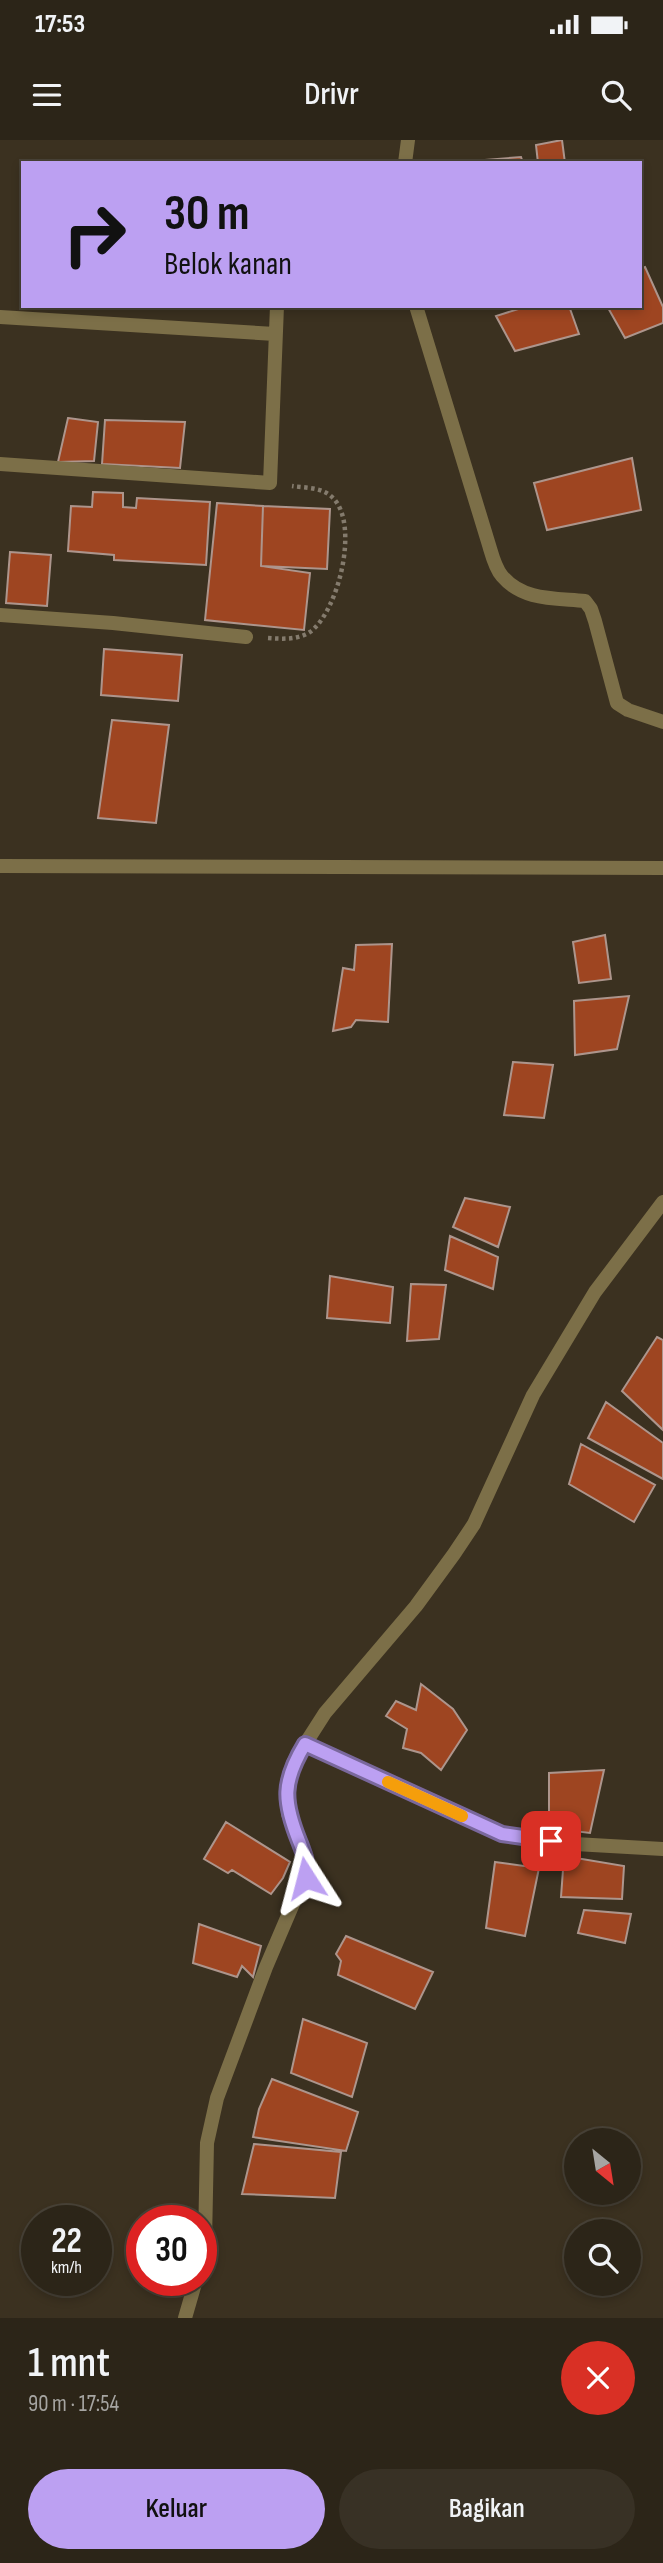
<!DOCTYPE html>
<html lang="id">
<meta charset="utf-8">
<style>
:root{--surface:#2c2518;--page:#383125;--text:#f1f3f6;--muted:#a6a5a2;--line:#484237;--accent:#bca0f2}
body{margin:0;font-family:"Sofia Sans Condensed",sans-serif;background:var(--page);color:var(--text);height:100vh;display:flex;flex-direction:column;font-size:26px;white-space:nowrap}
*{box-sizing:border-box;margin:0}
p{font-size:23px;color:var(--muted)}
.icon{flex:none;width:38px;height:38px;fill:none;stroke:currentColor;stroke-width:2;stroke-linecap:round;stroke-linejoin:round}
.map{position:relative;height:2178px;overflow:hidden}
.details{display:flex;flex-direction:column;background:var(--surface);flex:1}
.details>*{flex:none}
.hud{position:absolute;left:21px;top:21px;width:621px;height:147px;border-radius:0px;box-shadow:0 4px 10px #0003,0 0 0 2px var(--line);background:#bca0f2;color:#111;overflow:hidden}
.needle{width:46px;rotate:150deg}
.tools{position:absolute;left:564px;top:1988px;display:grid;gap:14px}
.tools a{display:grid;place-items:center;width:77px;height:77px;border-radius:50%;background:var(--surface);box-shadow:0 4px 10px #0003,0 0 0 2px var(--line);font-size:35px}
.speed{position:absolute;left:21px;top:2065px;display:flex;gap:14px;font-size:35px;font-weight:700;text-align:center}
.speed>*{display:grid;place-content:center;width:91px;height:91px;border-radius:50%;background:var(--surface);box-shadow:0 4px 10px #0003,0 0 0 2px var(--line);line-height:1}
.speed small{font-size:18px;font-weight:400}
.speed .limit{border:10px solid #d22;background:#fff;color:#111}
.pin{position:absolute;display:grid;place-items:center;width:60px;height:60px;color:#fff;margin:-30px;border-radius:14px;box-shadow:0 4px 10px #0006}
.me{position:absolute;width:77px;margin:-38px;rotate:351deg;stroke-linejoin:round;filter:drop-shadow(0 0 5px #0008)}
.turn{display:flex;align-items:center;gap:24px;height:147px;padding:0 28px;font-size:32px}
.turn .icon{width:91px;height:91px;stroke-width:2.5}
.turn b{display:block;font-size:49px;line-height:60px}
.round{display:grid;place-items:center;flex:none;width:74px;height:74px;border-radius:37px;background:var(--page)}
.overview{display:flex;align-items:center;justify-content:space-between;height:119px;padding:0 28px}
h1{font-size:42px;font-weight:600;line-height:52px}
.cta{display:flex;gap:14px;margin-top:auto;padding:14px 28px}
.cta a{flex:1;height:80px;border-radius:42px;background:var(--accent);color:#111;font-size:28px;font-weight:600;line-height:80px;text-align:center}
.cta a+a{background:var(--page);color:var(--text)}
.status{display:flex;justify-content:space-between;align-items:center;height:49px;padding:0 35px;background:var(--surface);direction:ltr}
.status svg{height:19px;fill:currentColor}
header{display:flex;justify-content:space-between;align-items:center;height:91px;padding:0 28px;background:var(--surface);font-size:32px;font-weight:600}
.map>svg:first-child{display:block}
</style>
<div class="status"><b>17:53</b><svg viewBox="0 0 49 12"><path d="M0 12V9h3v3zM5 12V6h3v6zM10 12V3h3v9zM15 12V0h3v12zM26 1h20v11H26zM47 4h2v5h-2z"/></svg></div>
<header><svg class="icon" aria-label="menu" viewBox="0 0 24 24"><path d="M4 6h16M4 12h16M4 18h16"/></svg>Drivr<svg class="icon" aria-label="search" viewBox="0 0 24 24"><circle cx="10" cy="10" r="6"/><path d="M15 15l6 6"/></svg></header>
<div class="map">
<svg width="663" height="2178" viewBox="0 0 663 2178">
<rect width="100%" height="100%" fill="#3b3120"/>
<path fill="#9e4521" stroke="#ad958c" stroke-width="2" d="M562,0L565,23H538L536,5Z
M521,17L523,23L472,21Z
M645,127L663,167V183L625,198L607,166H640V129Z
M528,166H569L579,194L515,211L496,176Z
M68,278L98,282L94,321L58,322Z
M105,280L185,282L180,328L102,324Z
M632,318L641,370L547,390L534,343Z
M93,352L123,353V367L136,368L137,358L210,362L206,425L114,420V415L68,411L71,366L92,367Z
M217,363L263,366L261,426L310,433L304,490L205,480Z
M263,366L330,369L327,429L261,426Z
M10,412L51,415L47,466L6,463Z
M104,509L182,515L178,561L101,555Z
M112,580L169,585L156,683L98,678Z
M605,795L611,839L579,843L573,802Z
M392,804L388,882L356,880L351,887L333,891L343,828L354,830L356,805Z
M629,856L617,909L575,915L574,861Z
M513,922L553,925L544,978L504,975Z
M465,1058L510,1067L498,1107L453,1087Z
M450,1096L498,1117L493,1149L445,1130Z
M330,1136L393,1147L390,1183L327,1178Z
M411,1144L446,1145L439,1199L407,1201Z
M657,1197L663,1200V1290L622,1251Z
M606,1262L663,1303V1339L588,1298Z
M581,1304L655,1345L634,1382L569,1344Z
M421,1544L453,1569L467,1590L441,1630L421,1613L403,1608L407,1589L386,1576L396,1561L416,1570Z
M604,1630L590,1693L549,1688V1633Z
M226,1682L290,1722L283,1738L271,1754L232,1730L228,1733L204,1719Z
M564,1716L624,1726L622,1759L561,1757Z
M495,1722L539,1728L525,1796L486,1788Z
M584,1770L631,1774L625,1803L578,1793Z
M199,1784L261,1806L253,1837L242,1826L237,1837L193,1823Z
M346,1796L433,1832L415,1869L338,1835L341,1821L336,1814Z
M303,1879L367,1903L352,1957L291,1933Z
M272,1939L358,1972L346,2011L253,1997L259,1969Z
M254,2004L341,2012L335,2058L242,2054Z"/>
<g fill="none" stroke-linecap="round" stroke-linejoin="round">
<path stroke="#847b6d" stroke-width="4.5" stroke-dasharray="3.5 3.5" stroke-linecap="butt" d="M268,498C283,499 297,500 310,492C338,472 360,385 333,358C323,347 305,348 292,346"/>
<path stroke="#7c6f48" stroke-width="14" d="M405,23L408,0
M416,166L489,405C492,415 495,428 502,436C523,461 555,458 585,461L591,469L595,481L617,563L628,570L663,582
M0,177L275,194
M0,324L270,343L277,166
M0,475L113,483L246,497
M0,726L663,728
M305,1604L502,1694L575,1704L663,1709
M201,2119L205,2101L207,2003L217,1958L266,1827L307,1731L305,1717L288,1674L287,1642L293,1623L325,1573L416,1466L454,1414L474,1384L533,1255L595,1152L663,1062
M185,2178L196,2140"/>
</g>
<g fill="none" stroke-linecap="round" stroke-linejoin="round">
<g stroke="#7a689d" stroke-width="18">
<path id="route" d="M306,1738C309,1725 304,1714 299,1701C283,1661 282,1642 305,1604L502,1694L551,1701"/>
</g>
<use href="#route" stroke="#bca0f2" stroke-width="12"/>
<path stroke="#f59e0b" stroke-width="12" d="M388,1642L462,1676"/>
</g>
</svg>
<div class="tools">
<a><svg class="needle" viewBox="-14 -14 28 28"><path d="M0-13l5 13h-10z" fill="#e53935"/><path d="M0 13l5-13h-10z" fill="#a6a5a2"/></svg></a>
<a><svg class="icon" aria-label="search" viewBox="0 0 24 24"><circle cx="10" cy="10" r="6"/><path d="M15 15l6 6"/></svg></a>
</div>
<div class="speed"><div>22<small>km/h</small></div><div class="limit">30</div></div>
<div class="pin" style="left:551px;top:1701px;background:#d93025"><svg class="icon" aria-label="arrive" viewBox="0 0 24 24"><path d="M6 21V4h12l-3 4 3 4H6"/></svg></div>
<svg class="me" style="left:306px;top:1738px" viewBox="-20 -20 40 40"><path d="M0-17L14 15 0 8-14 15z" fill="#bca0f2" stroke="#fff" stroke-width="4"/></svg>
<div class="hud">
<div class="turn"><svg class="icon" aria-label="right" viewBox="0 0 24 24"><path d="M7 20v-9h11M14 6l5 5-5 5"/></svg><div><b>30 m</b>Belok kanan</div></div>
</div>
</div>
<section class="details">
<div class="overview"><div><h1>1 mnt</h1><p>90 m · 17:54</p></div><a class="round" style="background:#d93025;color:#fff"><svg class="icon" aria-label="close" viewBox="0 0 24 24"><path d="M6 6l12 12M18 6L6 18"/></svg></a></div>
<div class="cta"><a>Keluar</a><a>Bagikan</a></div>
</section>
